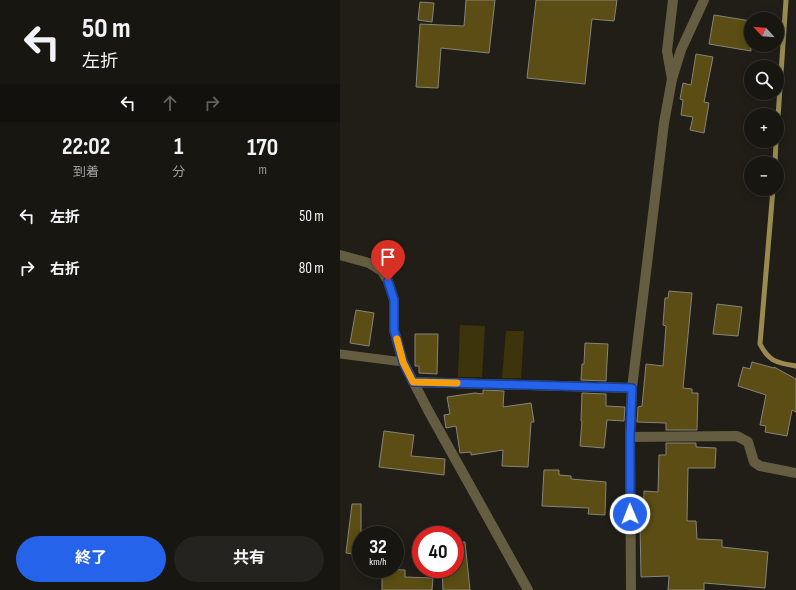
<!DOCTYPE html>
<html lang="ja">
<meta charset="utf-8">
<style>
:root{--surface:#181611;--page:#25231f;--text:#f1f3f6;--muted:#9f9f9f;--line:#363531;--accent:#2563eb}
body{margin:0;font-family:"Sofia Sans Condensed","Noto Sans JP",sans-serif;background:var(--page);color:var(--text);height:100vh;display:flex;flex-direction:column;font-size:15px;white-space:nowrap}
*{box-sizing:border-box;margin:0}
p{font-size:13px;color:var(--muted)}
.icon{flex:none;width:22px;height:22px;fill:none;stroke:currentColor;stroke-width:2;stroke-linecap:round;stroke-linejoin:round}
.map{position:relative;flex:1;overflow:hidden}
.details{display:flex;flex-direction:column;background:var(--surface);width:340px}
.details>*{flex:none}
.banner{background:#181611;color:var(--text);overflow:hidden}
.needle{width:26px;rotate:296deg}
.controls{position:absolute;left:404px;top:12px;display:grid;gap:8px}
.controls a{display:grid;place-items:center;width:40px;height:40px;border-radius:50%;background:var(--surface);box-shadow:0 2px 10px #0003,0 0 0 1px var(--line);font-size:20px}
.speed{position:absolute;left:12px;top:526px;display:flex;gap:8px;font-size:20px;font-weight:700;text-align:center}
.speed>*{display:grid;place-content:center;width:52px;height:52px;border-radius:50%;background:var(--surface);box-shadow:0 2px 10px #0003,0 0 0 1px var(--line);line-height:1}
.speed small{font-size:10px;font-weight:400}
.speed .limit{border:6px solid #d22;background:#fff;color:#111}
.pin{position:absolute;display:grid;place-items:center;width:34px;height:34px;color:#fff;margin:-41px -17px;border-radius:50% 50% 50% 0;rotate:-45deg;box-shadow:0 0 4px #0007}
.pin .icon{rotate:45deg}
.me{position:absolute;width:44px;margin:-22px;rotate:359deg;stroke-linejoin:round;filter:drop-shadow(0 0 3px #0008)}
.turn{display:flex;align-items:center;gap:14px;height:84px;padding:0 16px;font-size:18px}
.turn .icon{width:52px;height:52px;stroke-width:2.5}
.turn b{display:block;font-size:28px;line-height:34px}
.lanes{display:flex;align-items:center;height:38px;padding:0 16px;background:#0003;justify-content:center;gap:20px;direction:ltr}
.lanes .off{opacity:.35}
.eta{display:flex;justify-content:space-evenly;align-items:center;height:68px;text-align:center}
.eta b{font-size:24px;font-weight:700;line-height:28px}
.cta{display:flex;gap:8px;margin-top:auto;padding:8px 16px}
.cta a{flex:1;height:46px;border-radius:24px;background:var(--accent);color:#fff;font-size:16px;font-weight:700;line-height:46px;text-align:center}
.cta a+a{background:var(--page);color:var(--text)}
ul{padding:0;list-style:none}
li{display:flex;align-items:center;gap:12px;height:52px;padding:0 16px}
li div{flex:1}
li b{display:block;font-size:15px}
li em{font-style:normal}
main{display:flex;flex:1;min-height:0}
.map>svg:first-child{display:block}
</style>
<main>
<section class="details">
<div class="banner">
<div class="turn"><svg class="icon" aria-label="left" viewBox="0 0 24 24"><path d="M17 20v-9H6M10 6l-5 5 5 5"/></svg><div><b>50 m</b>左折</div></div>
<div class="lanes"><svg class="icon" aria-label="left" viewBox="0 0 24 24"><path d="M17 20v-9H6M10 6l-5 5 5 5"/></svg><svg class="icon off" aria-label="ahead" viewBox="0 0 24 24"><path d="M12 20V5M6 11l6-6 6 6"/></svg><svg class="icon off" aria-label="right" viewBox="0 0 24 24"><path d="M7 20v-9h11M14 6l5 5-5 5"/></svg></div>
</div>
<div class="eta">
<div><b>22:02</b><p>到着</p></div>
<div><b>1</b><p>分</p></div>
<div><b>170</b><p>m</p></div>
</div>
<ul>
<li><svg class="icon" aria-label="left" viewBox="0 0 24 24"><path d="M17 20v-9H6M10 6l-5 5 5 5"/></svg><div><b>左折</b></div><em>50 m</em></li>
<li><svg class="icon" aria-label="right" viewBox="0 0 24 24"><path d="M7 20v-9h11M14 6l5 5-5 5"/></svg><div><b>右折</b></div><em>80 m</em></li>
</ul>
<div class="cta"><a>終了</a><a>共有</a></div>
</section>
<div class="map">
<svg width="456" height="590" viewBox="0 0 456 590">
<rect width="100%" height="100%" fill="#201e17"/>
<path fill="#3e340c" d="M120,325L145,326L142,377H118Z
M166,331H184L181,378H162Z"/>
<g fill="none" stroke-linecap="round" stroke-linejoin="round">
<path stroke="#998b50" stroke-width="5" d="M437,132L446,0
M435,163L436,141
M433,189L420,344C429,362 438,363 456,366"/>
</g>
<path fill="#5b4d13" stroke="#86847b" d="M126,0H155L149,53L101,48L98,88L76,87L80,24L124,26Z
M196,0H277L274,21L252,19L245,84L187,78Z
M80,2L94,3L92,22L78,20Z
M374,15L411,21V51L369,44Z
M356,54L373,57L364,102L369,103L364,133L350,130L353,117L341,115L343,100L340,99L343,83L351,85Z
M329,291L352,293L343,388L352,389V393H358L357,430H326V423L297,422L298,407L302,406L306,364L323,366L326,326L323,325L325,298H328Z
M377,304L402,307L398,336L373,334Z
M16,310L34,313L29,346L10,343Z
M75,334H98L97,374L79,373V366H75Z
M245,343L268,344L266,381L241,380L242,364H244Z
M412,362L434,368V367L456,379V412L452,410L447,436L425,432L426,426L420,425L426,395L398,386L403,367L410,369Z
M143,390L164,391L163,407L191,403L194,422H191L188,467L162,466L163,450L131,455V452L120,453L116,426L106,428L104,415L110,414L107,397L135,393L143,394Z
M242,393L266,394V406L285,407L284,421L267,420L264,448L240,446L242,421H241Z
M44,431L74,435L71,456L105,459L104,475L39,467Z
M326,443H356V447L376,448L375,468H348L347,521H356L357,539L382,540V547L428,552L425,588L364,583V590H328L329,576L301,577L300,523H303L304,491L318,492L319,455H326Z
M204,470H219V475L231,476V479L266,482L265,515L248,514L249,508L202,506Z
M12,504H21V555L6,553Z
M115,542H125L130,590H103L102,569H115Z
M42,569L65,570V577L93,578L92,590H42Z"/>
<g fill="none" stroke-linecap="round" stroke-linejoin="round">
<path stroke="#655d41" stroke-width="9" d="M0,354L63,362"/>
<path stroke="#655d41" stroke-width="10" d="M332,79L327,51L333,0
M0,255L29,263L42,271L48,281L54,300V330L63,362L89,412L188,590
M73,382L292,388
M290,437L397,436L408,442L414,462L420,466L456,473"/>
<path stroke="#655d41" stroke-width="10" d="M291,590L290,437L292,388L324,123L332,79L341,50L364,0"/>
</g>
<g fill="none" stroke-linecap="round" stroke-linejoin="round">
<g stroke="#184099" stroke-width="10">
<path id="route" d="M48,281L54,300V330L63,362L73,382L292,388L290,437V514"/>
</g>
<use href="#route" stroke="#2563eb" stroke-width="7"/>
<path stroke="#f59e0b" stroke-width="7" d="M57,339L63,362L73,382L117,383"/>
</g>
</svg>
<div class="controls">
<a><svg class="needle" viewBox="-14 -14 28 28"><path d="M0-13l5 13h-10z" fill="#e53935"/><path d="M0 13l5-13h-10z" fill="#9f9f9f"/></svg></a>
<a><svg class="icon" aria-label="search" viewBox="0 0 24 24"><circle cx="10" cy="10" r="6"/><path d="M15 15l6 6"/></svg></a>
<a>+</a>
<a>−</a>
</div>
<div class="speed"><div>32<small>km/h</small></div><div class="limit">40</div></div>
<div class="pin" style="left:48px;top:281px;background:#d93025"><svg class="icon" aria-label="arrive" viewBox="0 0 24 24"><path d="M6 21V4h12l-3 4 3 4H6"/></svg></div>
<svg class="me" style="left:290px;top:514px" viewBox="-20 -20 40 40"><circle r="17" fill="#2563eb" stroke="#fff" stroke-width="3"/><path d="M0-11L8 9 0 5-8 9z" fill="#fff"/></svg>
</div>
</main>
